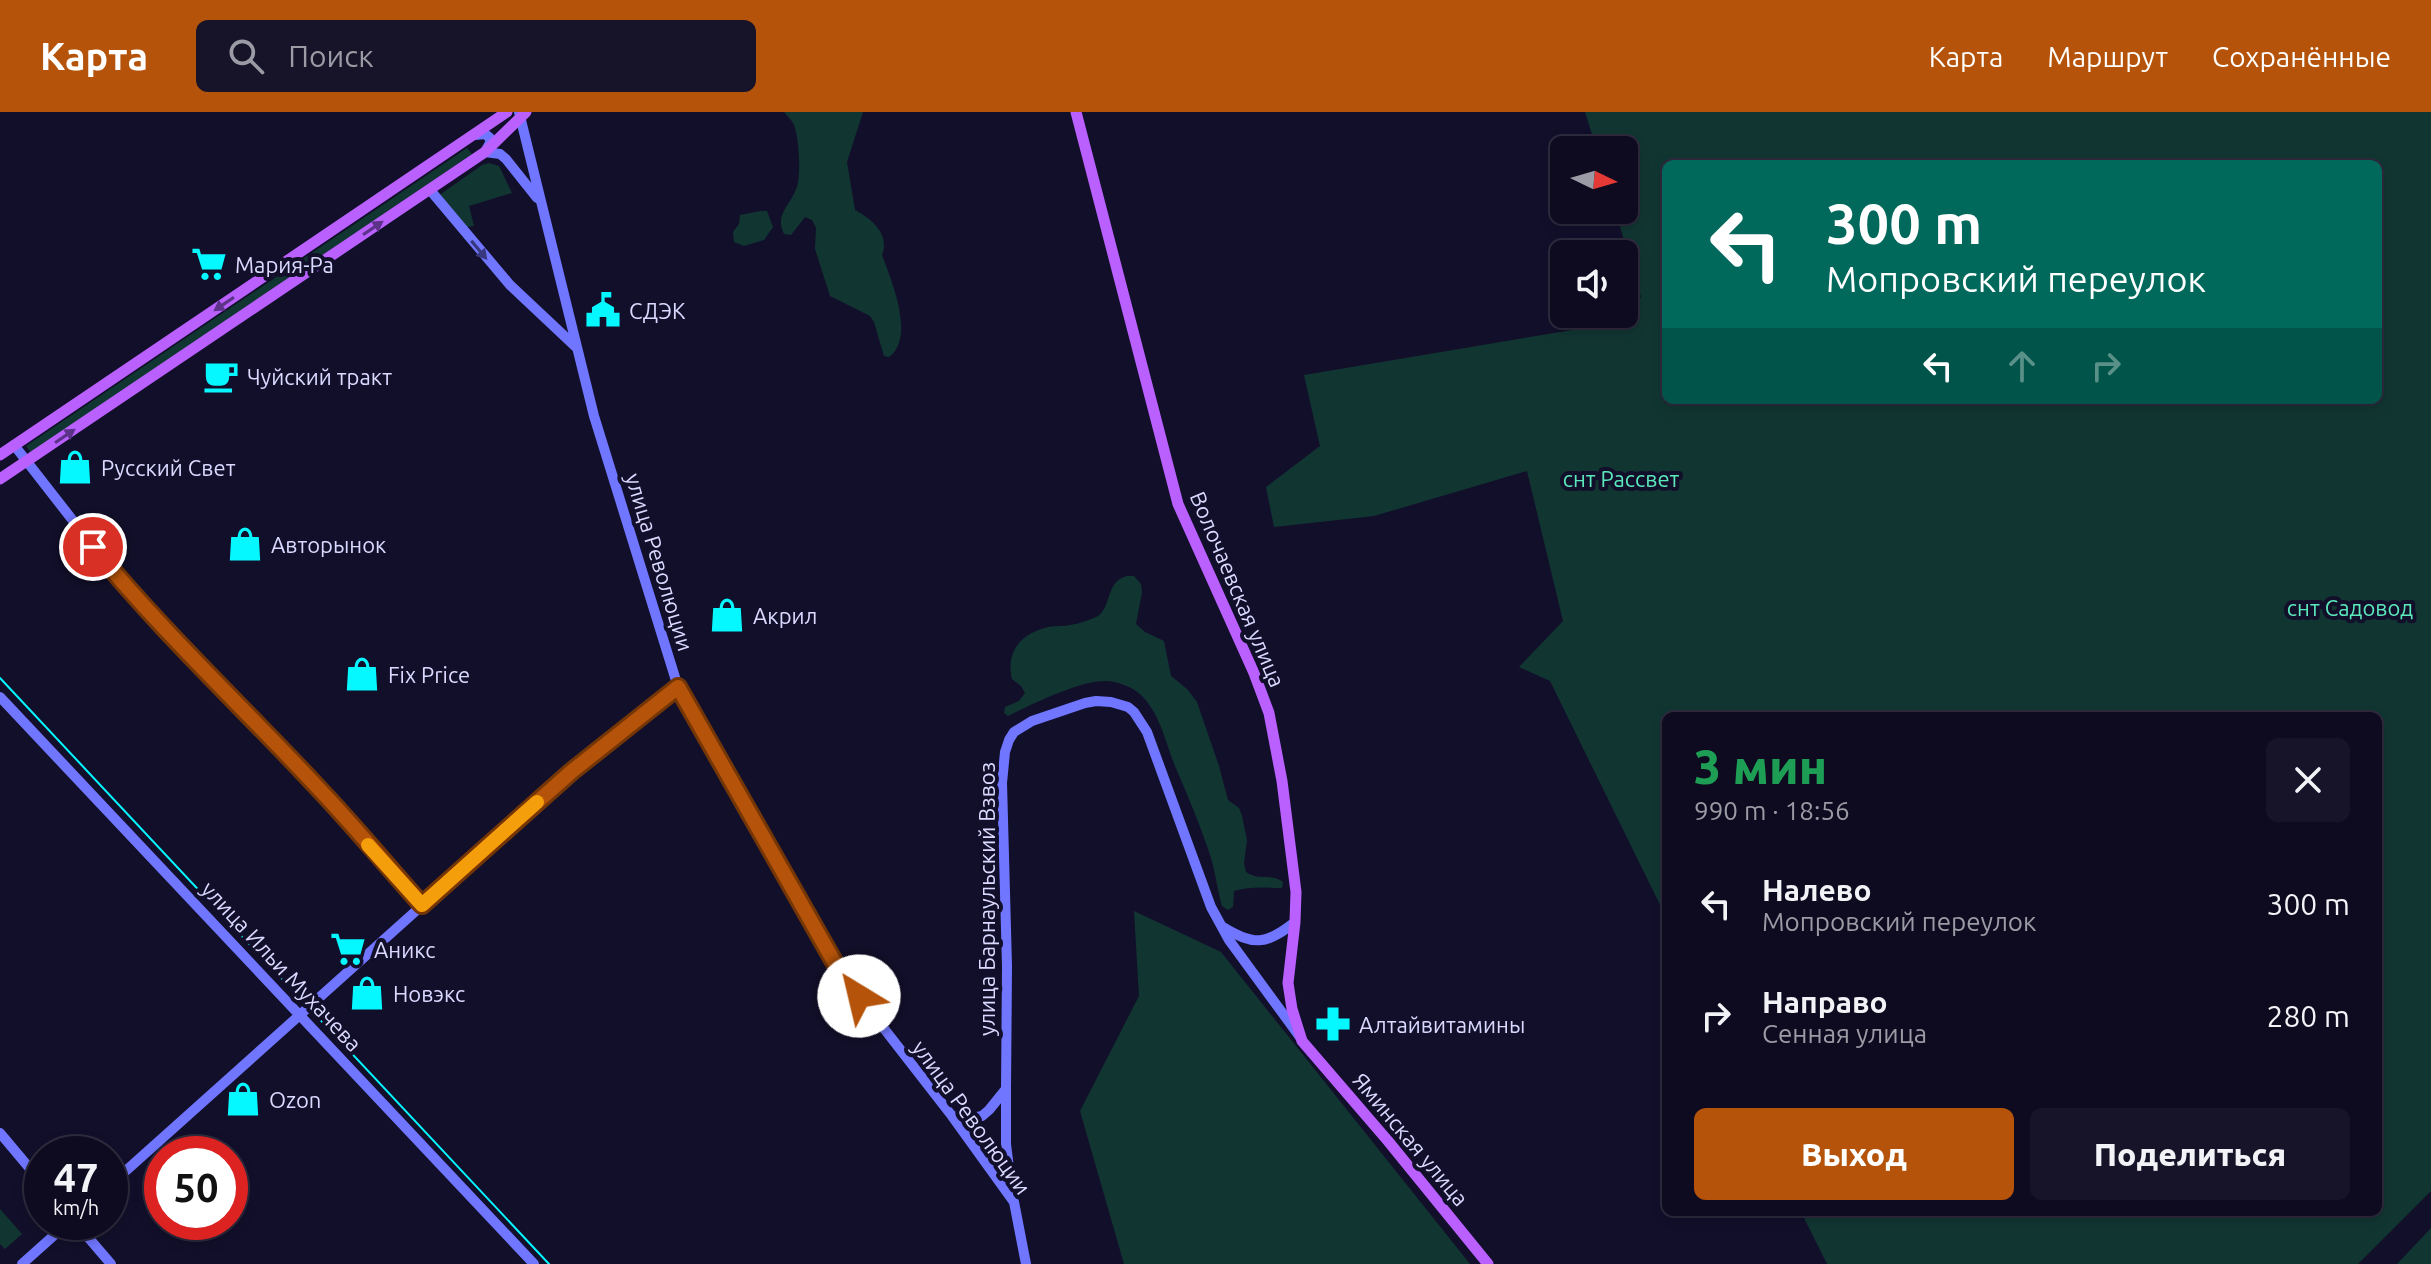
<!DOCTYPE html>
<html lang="ru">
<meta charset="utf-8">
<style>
:root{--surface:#0e0b20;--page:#171429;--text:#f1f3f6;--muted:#9b9ba5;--line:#2e2b3e;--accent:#b45309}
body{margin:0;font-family:Ubuntu,sans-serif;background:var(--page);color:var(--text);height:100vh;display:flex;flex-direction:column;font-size:30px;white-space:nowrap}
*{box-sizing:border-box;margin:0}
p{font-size:26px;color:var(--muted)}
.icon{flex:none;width:44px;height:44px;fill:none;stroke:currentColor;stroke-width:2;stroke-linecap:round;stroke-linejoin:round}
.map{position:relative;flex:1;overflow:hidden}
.side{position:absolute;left:1662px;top:600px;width:720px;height:504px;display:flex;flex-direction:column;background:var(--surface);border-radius:12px;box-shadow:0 4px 12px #0003,0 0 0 2px var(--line)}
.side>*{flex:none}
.hud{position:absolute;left:1662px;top:48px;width:720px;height:244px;border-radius:12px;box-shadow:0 4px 12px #0003,0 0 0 2px var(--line);background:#00695c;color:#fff;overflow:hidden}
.needle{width:52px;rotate:95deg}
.tools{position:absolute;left:1550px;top:24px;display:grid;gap:16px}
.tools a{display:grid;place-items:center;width:88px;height:88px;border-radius:12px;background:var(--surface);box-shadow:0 4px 12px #0003,0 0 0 2px var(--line);font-size:40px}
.speed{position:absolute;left:24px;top:1024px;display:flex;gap:16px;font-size:40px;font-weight:700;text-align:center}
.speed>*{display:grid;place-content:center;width:104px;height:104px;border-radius:50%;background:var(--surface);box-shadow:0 4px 12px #0003,0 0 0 2px var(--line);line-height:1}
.speed small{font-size:20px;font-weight:400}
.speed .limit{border:12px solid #d22;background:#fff;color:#111}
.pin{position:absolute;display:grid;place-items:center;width:68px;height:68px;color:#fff;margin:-34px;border:4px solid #fff;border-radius:50%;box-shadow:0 2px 8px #0007}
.me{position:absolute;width:88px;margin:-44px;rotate:324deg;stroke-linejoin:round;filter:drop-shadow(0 0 6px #0008)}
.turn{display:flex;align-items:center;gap:28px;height:168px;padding:0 32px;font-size:36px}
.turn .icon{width:104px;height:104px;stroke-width:2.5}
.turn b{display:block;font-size:56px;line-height:68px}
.lanes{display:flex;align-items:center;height:76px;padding:0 32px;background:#0003;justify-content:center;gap:40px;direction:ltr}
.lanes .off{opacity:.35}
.round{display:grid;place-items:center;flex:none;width:84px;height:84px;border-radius:12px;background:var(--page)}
.overview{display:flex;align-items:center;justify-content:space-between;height:136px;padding:0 32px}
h1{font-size:48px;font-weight:800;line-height:60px;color:#1e9e55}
.primary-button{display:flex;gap:16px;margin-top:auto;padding:16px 32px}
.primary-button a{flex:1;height:92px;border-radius:12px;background:var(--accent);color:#fff;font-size:32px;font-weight:800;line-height:92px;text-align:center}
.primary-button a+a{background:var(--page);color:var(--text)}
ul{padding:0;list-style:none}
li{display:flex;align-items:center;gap:24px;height:112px;padding:0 32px}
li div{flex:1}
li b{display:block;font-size:30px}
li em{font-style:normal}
header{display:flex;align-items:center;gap:48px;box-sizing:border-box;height:112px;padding:0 40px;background:var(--accent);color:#fff}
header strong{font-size:38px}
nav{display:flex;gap:44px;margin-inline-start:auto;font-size:28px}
.search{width:560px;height:72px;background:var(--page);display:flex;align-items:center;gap:20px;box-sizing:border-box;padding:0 28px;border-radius:12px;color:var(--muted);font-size:30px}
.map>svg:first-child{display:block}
</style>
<header>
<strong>Карта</strong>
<div class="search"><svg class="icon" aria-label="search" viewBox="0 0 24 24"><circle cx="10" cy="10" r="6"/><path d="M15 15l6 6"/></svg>Поиск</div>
<nav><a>Карта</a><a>Маршрут</a><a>Сохранённые</a></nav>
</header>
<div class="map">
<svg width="2431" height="1152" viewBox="0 0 2431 1152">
<rect width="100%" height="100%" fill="#120f2b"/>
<path fill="#113632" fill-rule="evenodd" d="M784,0H863L847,50L855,98C872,107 890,122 882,143C891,168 916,225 889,245L884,244L874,210L870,204L830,184L815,137L816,116L812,108L805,105L791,123L784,122C774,102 791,93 797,75C801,62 799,28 795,16C794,10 788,5 784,0Z
M1585,0H2431V1079L2358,1152H1827L1801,1100H2378V604H1666V805L1550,569L1519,555L1563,509L1527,359L1374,404L1274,415L1266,375L1320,334L1304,263L1620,210L1641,185L1615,98H1624V38H1597ZM1666,52H2378V288H1666Z
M467,36L472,42L31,341L26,334Z
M489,51L499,54L512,81L469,94L474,114L467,115L438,84L482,53Z
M760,99H767L773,115L764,128L744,134L734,130L733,120L739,112L740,103Z
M1127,464H1134L1141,472L1142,480L1136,512L1145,520L1164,529L1171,564L1187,577L1197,590L1219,654L1228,688L1239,696L1242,704L1247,728L1244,751L1246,760C1258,769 1271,761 1283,770L1282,776C1267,776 1250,774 1234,779L1233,795L1228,798L1222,794C1217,776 1215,757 1209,740C1199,710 1187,682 1175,654C1165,629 1160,601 1140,582C1132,575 1117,569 1106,569C1081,568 1032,592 1008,604L1004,601L1005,595L1019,589L1025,581L1021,574L1012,567C1006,541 1019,523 1045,516C1053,513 1062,515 1070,513C1077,512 1087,509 1094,506C1113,499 1104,469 1127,464Z
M1134,799L1221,840L1470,1152H1124L1080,999L1139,884Z
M0,1097L22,1122L5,1137L0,1132Z
M2431,1116V1152H2397Z"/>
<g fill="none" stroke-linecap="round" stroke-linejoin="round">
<path stroke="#7076ff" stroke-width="10" d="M519,0L594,304L678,575L840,860L952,1004L1014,1090L1026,1152
M475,23L485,22L490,26V31L485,40L500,42L506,47L537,86
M430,78L510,173L577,236
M14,333L113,460L208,563L320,678L422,793
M0,585L534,1152
M1223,815C1254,834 1266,833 1295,810
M1006,977V1032L1013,1088
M952,1004L972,1006L982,1004L989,998L1006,977L1007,854L1002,671L1005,640L1009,628L1014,620L1032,609L1085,591L1096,589L1111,590L1128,595L1134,600L1147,620L1211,795L1229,828L1300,925
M0,1021L42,1071
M110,1073L571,660L678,575
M75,1110L111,1152
M22,1152L69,1110"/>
<path stroke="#b960ff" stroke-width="11" d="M1076,0L1178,392L1254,561L1269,601L1282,669L1296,780L1295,810L1288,871L1292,897L1302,929L1388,1029L1488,1152
M0,343L507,0
M0,367L485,40L526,0"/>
<path stroke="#05f7ff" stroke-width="2" d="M0,566L549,1152"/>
</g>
<defs><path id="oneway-solid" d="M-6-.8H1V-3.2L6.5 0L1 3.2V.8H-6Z" transform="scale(2)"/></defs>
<g fill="#5d338a">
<use href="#oneway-solid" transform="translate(373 116) rotate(-34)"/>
<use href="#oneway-solid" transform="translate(224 192) rotate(146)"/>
<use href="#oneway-solid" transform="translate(65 324) rotate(-34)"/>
</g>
<use fill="#383880" href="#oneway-solid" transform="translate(479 138) rotate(50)"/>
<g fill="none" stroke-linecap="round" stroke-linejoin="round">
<g stroke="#753606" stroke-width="20">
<path id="route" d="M93,435C163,521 245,597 320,678C355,715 388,755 422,793L571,660L678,575L828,839L840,860L859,884"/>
</g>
<use href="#route" stroke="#b45309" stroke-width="14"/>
<path stroke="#f59e0b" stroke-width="14" d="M368,733L422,793L537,690"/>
</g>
<defs>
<g id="supermarket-bare" transform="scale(2.76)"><path d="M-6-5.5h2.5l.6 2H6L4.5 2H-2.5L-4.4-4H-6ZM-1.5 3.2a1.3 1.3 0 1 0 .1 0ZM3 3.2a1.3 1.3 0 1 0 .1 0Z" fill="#05f7ff" stroke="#120f2b" stroke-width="2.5" paint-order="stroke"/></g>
<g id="civic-bare" transform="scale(2.76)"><path d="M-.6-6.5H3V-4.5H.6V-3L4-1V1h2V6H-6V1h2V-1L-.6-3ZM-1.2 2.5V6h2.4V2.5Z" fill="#05f7ff" stroke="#120f2b" stroke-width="2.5" paint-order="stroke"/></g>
<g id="cafe-bare" transform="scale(2.76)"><path d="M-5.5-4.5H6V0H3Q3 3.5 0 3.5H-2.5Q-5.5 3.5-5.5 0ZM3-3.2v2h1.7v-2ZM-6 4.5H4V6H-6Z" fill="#05f7ff" stroke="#120f2b" stroke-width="2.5" paint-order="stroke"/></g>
<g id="shop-bare" transform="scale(2.76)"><path d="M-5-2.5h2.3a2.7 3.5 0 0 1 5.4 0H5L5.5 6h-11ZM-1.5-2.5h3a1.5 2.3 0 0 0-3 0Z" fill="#05f7ff" stroke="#120f2b" stroke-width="2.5" paint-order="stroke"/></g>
<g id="pharmacy-bare" transform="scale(2.76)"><path d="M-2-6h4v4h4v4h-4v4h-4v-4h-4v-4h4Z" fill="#05f7ff" stroke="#120f2b" stroke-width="2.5" paint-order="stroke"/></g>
</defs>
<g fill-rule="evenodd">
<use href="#supermarket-bare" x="209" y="152"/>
<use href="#civic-bare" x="603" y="198"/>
<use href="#cafe-bare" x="221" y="264"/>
<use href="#shop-bare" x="75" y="355"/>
<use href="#shop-bare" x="245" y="432"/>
<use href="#shop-bare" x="727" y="503"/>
<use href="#shop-bare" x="362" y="562"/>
<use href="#supermarket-bare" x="348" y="837"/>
<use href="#shop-bare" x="367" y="881"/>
<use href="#pharmacy-bare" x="1333" y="912"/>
<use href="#shop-bare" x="243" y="987"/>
</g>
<g text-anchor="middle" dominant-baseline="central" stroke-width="8" stroke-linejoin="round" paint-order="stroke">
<g font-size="22" fill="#dbd9ff" stroke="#120f2b" text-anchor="start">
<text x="235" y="152">Мария-Ра</text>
<text x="629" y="198">СДЭК</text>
<text x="247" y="264">Чуйский тракт</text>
<text x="101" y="355">Русский Свет</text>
<text x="271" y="432">Авторынок</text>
<text x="753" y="503">Акрил</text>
<text x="388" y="562">Fix Price</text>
<text x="374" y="837">Аникс</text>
<text x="393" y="881">Новэкс</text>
<text x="1359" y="912">Алтайвитамины</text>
<text x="269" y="987">Ozon</text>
</g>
<g font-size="22" fill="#5be9bb" stroke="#120f2b">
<text x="1621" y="366">снт Рассвет</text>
<text x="2350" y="495">снт Садовод</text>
</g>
<g font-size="22" fill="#dbd9ff" stroke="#120f2b">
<text transform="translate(660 450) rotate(73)">улица Революции</text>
<text transform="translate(1238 477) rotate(67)">Волочаевская улица</text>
<text transform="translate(986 787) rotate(-90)">улица Барнаульский Взвоз</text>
<text transform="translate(282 854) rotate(47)">улица Ильи Мухачева</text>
<text transform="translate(972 1005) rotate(54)">улица Революции</text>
<text transform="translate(1411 1027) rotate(50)">Яминская улица</text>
</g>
</g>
</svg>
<div class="tools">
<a><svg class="needle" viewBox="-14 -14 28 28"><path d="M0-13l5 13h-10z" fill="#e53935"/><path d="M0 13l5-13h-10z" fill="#9b9ba5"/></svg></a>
<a><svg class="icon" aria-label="sound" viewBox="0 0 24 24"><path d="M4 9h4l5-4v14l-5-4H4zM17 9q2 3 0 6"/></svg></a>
</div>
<div class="speed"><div>47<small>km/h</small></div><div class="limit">50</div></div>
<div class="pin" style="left:93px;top:435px;background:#d93025"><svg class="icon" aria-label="arrive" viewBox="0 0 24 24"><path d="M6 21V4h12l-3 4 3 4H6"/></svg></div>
<svg class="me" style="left:859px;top:884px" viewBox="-20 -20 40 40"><circle r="19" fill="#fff"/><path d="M0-13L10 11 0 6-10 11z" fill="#b45309"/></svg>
<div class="hud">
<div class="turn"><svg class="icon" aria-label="left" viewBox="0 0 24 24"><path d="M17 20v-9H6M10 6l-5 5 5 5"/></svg><div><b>300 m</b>Мопровский переулок</div></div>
<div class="lanes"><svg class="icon" aria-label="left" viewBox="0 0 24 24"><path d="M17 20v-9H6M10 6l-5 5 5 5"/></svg><svg class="icon off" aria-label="ahead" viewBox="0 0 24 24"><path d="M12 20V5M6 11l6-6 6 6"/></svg><svg class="icon off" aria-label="right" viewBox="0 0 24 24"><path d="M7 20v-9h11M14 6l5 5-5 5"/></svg></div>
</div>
<section class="side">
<div class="overview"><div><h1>3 мин</h1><p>990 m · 18:56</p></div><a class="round"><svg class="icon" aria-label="close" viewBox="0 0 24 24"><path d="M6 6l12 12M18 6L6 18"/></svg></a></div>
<ul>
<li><svg class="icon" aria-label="left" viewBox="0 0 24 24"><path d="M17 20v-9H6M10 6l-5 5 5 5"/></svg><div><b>Налево</b><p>Мопровский переулок</p></div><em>300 m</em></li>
<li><svg class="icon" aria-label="right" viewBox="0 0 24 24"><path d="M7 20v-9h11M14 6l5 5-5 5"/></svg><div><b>Направо</b><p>Сенная улица</p></div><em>280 m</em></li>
</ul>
<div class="primary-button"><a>Выход</a><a>Поделиться</a></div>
</section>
</div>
